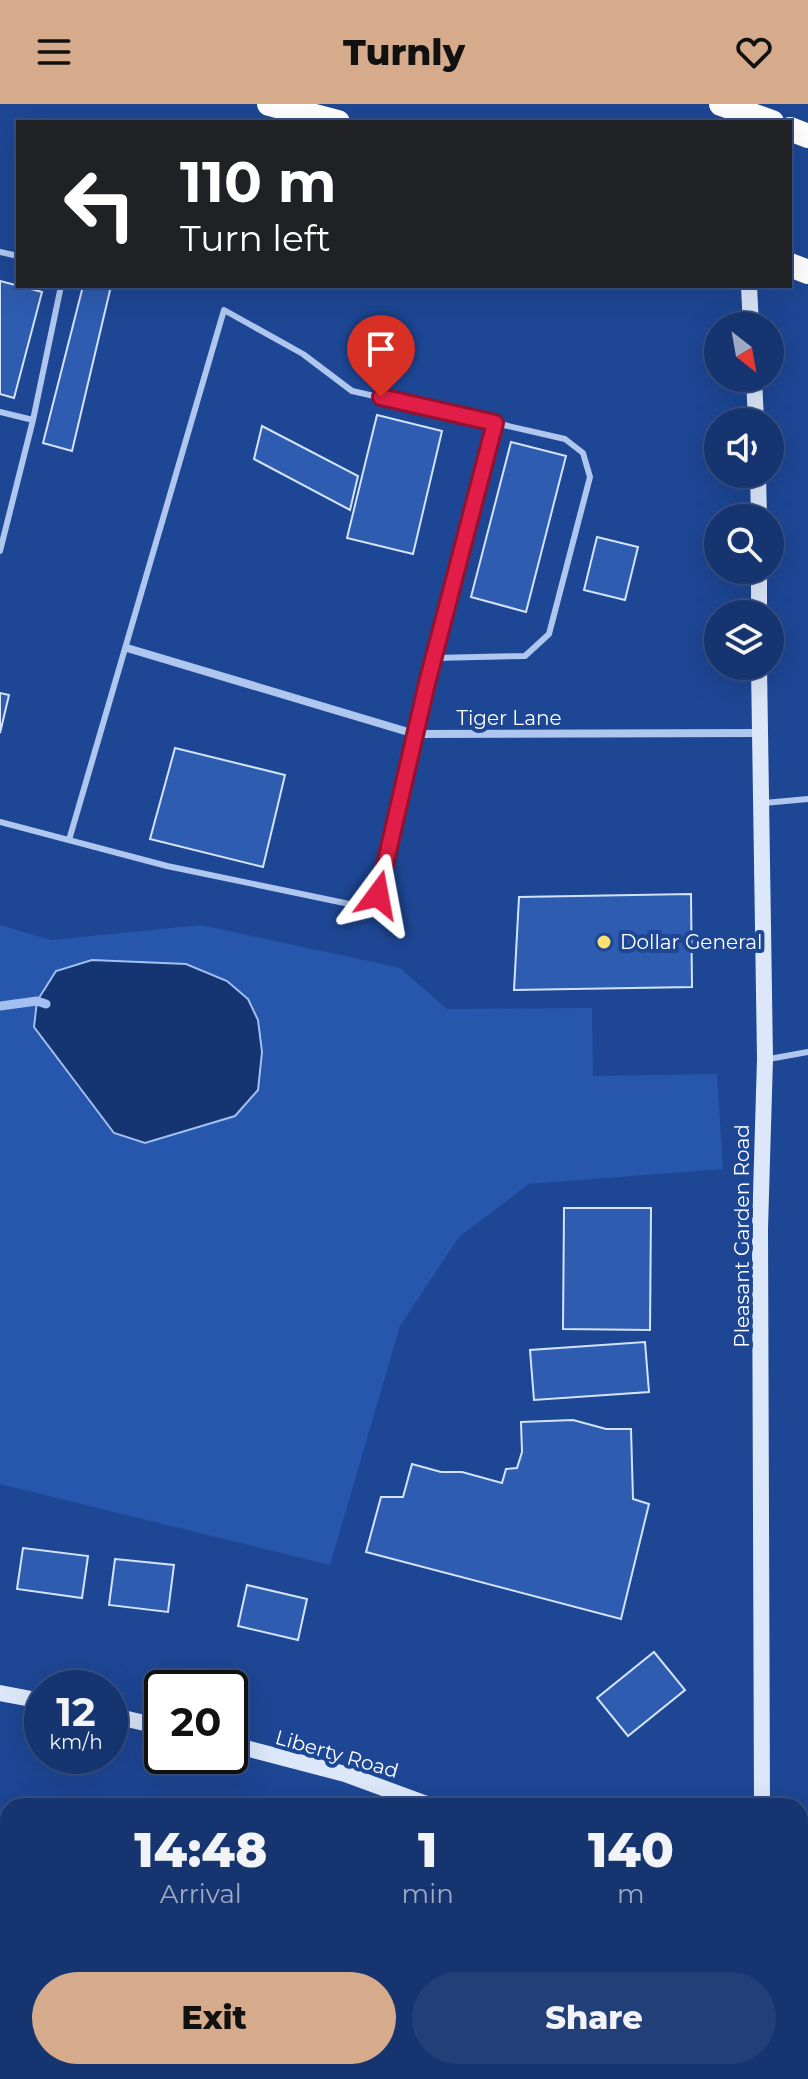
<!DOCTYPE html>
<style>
:root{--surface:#16346f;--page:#233f77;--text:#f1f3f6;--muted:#9eaac3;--line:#354f82;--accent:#d6ab8b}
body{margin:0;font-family:Montserrat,sans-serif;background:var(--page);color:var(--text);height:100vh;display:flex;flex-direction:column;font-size:30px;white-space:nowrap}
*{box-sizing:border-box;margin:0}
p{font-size:26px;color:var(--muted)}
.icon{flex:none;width:44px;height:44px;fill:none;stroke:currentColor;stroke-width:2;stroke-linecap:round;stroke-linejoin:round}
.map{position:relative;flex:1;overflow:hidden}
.panel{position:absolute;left:0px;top:1694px;width:808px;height:282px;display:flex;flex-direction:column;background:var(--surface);border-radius:24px 24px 0 0;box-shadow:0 8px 32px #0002,0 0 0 2px var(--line)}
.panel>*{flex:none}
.top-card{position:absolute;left:16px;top:16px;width:776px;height:168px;border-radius:0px;box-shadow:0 8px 32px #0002,0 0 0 2px var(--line);background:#202124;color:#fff;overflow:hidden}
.needle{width:52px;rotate:149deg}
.buttons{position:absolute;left:704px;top:208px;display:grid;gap:16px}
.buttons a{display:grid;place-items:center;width:80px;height:80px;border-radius:50%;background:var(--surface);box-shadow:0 8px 32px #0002,0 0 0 2px var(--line);font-size:40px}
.speed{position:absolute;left:24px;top:1566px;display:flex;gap:16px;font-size:40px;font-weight:700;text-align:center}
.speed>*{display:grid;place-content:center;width:104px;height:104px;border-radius:50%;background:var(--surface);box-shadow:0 8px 32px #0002,0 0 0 2px var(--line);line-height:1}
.speed small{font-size:20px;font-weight:400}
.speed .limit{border:4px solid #111;border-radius:12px;background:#fff;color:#111}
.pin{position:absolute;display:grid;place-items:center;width:68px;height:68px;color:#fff;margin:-82px -34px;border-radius:50% 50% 50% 0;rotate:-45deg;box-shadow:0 0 8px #0007}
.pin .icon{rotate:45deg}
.me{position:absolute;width:88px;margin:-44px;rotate:13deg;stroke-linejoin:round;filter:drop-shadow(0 0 6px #0008)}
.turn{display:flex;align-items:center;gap:28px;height:168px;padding:0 32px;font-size:36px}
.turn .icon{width:104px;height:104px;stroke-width:2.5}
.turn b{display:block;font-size:56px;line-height:68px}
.eta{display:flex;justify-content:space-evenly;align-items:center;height:136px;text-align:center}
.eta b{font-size:48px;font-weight:800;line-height:56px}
.action{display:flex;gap:16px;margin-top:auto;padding:16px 32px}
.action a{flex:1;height:92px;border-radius:48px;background:var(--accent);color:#111;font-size:32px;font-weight:800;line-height:92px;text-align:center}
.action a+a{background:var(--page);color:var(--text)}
header{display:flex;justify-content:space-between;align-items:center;height:104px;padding:0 32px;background:var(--accent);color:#111;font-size:36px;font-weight:800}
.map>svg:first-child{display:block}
</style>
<header><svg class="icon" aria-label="menu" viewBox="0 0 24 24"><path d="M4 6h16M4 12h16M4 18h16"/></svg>Turnly<svg class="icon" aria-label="heart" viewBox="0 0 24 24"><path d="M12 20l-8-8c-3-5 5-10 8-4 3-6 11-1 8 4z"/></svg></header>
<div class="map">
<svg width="808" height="1975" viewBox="0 0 808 1975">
<rect width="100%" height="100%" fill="#1d4694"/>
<path fill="#2657ac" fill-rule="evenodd" d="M0,821L51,836L201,821L400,864L447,905L592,904L593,972L717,970L723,1065L529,1080L459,1133L400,1222L330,1461L0,1380ZM258,916L262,948L258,985L234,1012L145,1039L113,1029Z"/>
<path fill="#143472" stroke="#a3c0f0" stroke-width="2" d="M92,856L186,860L227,877L248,895L258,916L262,948L258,986L235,1012L145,1039L114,1029L34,923L37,897L56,867Z"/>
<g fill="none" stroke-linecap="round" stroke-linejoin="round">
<path stroke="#a3c0f0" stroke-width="9" d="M0,902L37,897L46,900"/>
</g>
<path fill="#2d5cb1" stroke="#d5e3fa" stroke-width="2" d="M0,177L42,188L14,294L0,290Z
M83,182H111L72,347L43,339Z
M377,311L442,327L413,450L347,434Z
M262,322L358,372L350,406L254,355Z
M511,338L566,352L526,508L471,493Z
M597,433L638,443L625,496L584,486Z
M0,589L9,591L0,629Z
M175,644L285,671L263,763L150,735Z
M691,790L692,883L514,886L519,793Z
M564,1104H651L650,1226L563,1225Z
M645,1238L649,1288L534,1296L530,1246Z
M573,1316L606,1325H631L633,1395L649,1400L621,1515L366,1448L381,1393H403L412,1360L441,1368H462L502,1379L506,1365L517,1364L522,1348L521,1318Z
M23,1444L88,1452L82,1494L17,1485Z
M115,1455L174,1461L168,1508L109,1501Z
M247,1481L307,1495L298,1536L238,1522Z
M654,1548L685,1586L628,1632L597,1594Z"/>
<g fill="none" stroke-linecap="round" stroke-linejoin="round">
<path stroke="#afc6ef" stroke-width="6" d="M0,148L18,152
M0,308L33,316L61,182
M0,447L33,316
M434,554L525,552L549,530L590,373L583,349L565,335L495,319
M764,699L808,695
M0,718L167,762L359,802L378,791L415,630L495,319L352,287L303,250L224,206L69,736
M769,955L808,948"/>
<path stroke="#afc6ef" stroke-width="8" d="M127,544L415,630L760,629
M719,1975L723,1968"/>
<path stroke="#dce7fa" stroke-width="16" d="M749,182L751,222
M754,274L756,318
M758,370L759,414
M759,466V510
M759,562L765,955L760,1124L762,1702
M0,1589L42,1597
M110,1611L162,1623
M230,1640L345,1670L432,1702
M800,1885L808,1891"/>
<path stroke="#fff" stroke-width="24" d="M269,0L338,18
M721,0L772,18
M790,25L808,32
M790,161L808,168"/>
</g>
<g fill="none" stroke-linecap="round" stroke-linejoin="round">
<g stroke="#92132f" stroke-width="20">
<path id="route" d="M378,791L427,579L495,319L381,293"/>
</g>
<use href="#route" stroke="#e11d48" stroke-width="14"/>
</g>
<circle fill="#fee16e" stroke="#1d4694" stroke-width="3" cx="604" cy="838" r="8"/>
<g text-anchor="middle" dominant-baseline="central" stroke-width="8" stroke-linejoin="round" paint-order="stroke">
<g font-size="20" fill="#fff" stroke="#1d4694">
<text x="509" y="614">Tiger Lane</text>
<text transform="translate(742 1132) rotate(-90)">Pleasant Garden Road</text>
<text transform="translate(337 1650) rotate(16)">Liberty Road</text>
</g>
<g font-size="20" fill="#fff" stroke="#1d4694" text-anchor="start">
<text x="620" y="838">Dollar General</text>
</g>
</g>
</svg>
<div class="buttons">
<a><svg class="needle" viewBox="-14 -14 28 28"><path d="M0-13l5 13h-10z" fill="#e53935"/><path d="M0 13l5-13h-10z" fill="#9eaac3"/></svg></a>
<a><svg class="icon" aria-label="sound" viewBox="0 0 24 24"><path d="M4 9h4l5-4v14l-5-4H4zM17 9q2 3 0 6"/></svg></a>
<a><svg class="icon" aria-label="search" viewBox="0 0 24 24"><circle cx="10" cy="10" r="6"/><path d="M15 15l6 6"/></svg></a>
<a><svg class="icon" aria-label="layers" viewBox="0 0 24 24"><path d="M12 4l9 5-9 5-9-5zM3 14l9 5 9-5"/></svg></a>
</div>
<div class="speed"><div>12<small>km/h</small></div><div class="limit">20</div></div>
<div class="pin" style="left:381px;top:293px;background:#d93025"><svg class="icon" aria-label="arrive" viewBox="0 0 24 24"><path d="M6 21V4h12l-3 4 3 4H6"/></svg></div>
<svg class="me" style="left:378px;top:791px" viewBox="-20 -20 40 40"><path d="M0-17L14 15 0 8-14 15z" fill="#e11d48" stroke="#fff" stroke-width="4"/></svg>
<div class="top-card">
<div class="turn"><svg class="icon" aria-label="left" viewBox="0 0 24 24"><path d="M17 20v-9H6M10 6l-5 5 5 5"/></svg><div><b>110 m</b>Turn left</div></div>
</div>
<section class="panel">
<div class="eta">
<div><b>14:48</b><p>Arrival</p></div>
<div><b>1</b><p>min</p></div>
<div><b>140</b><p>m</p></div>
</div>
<div class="action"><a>Exit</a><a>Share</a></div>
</section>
</div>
